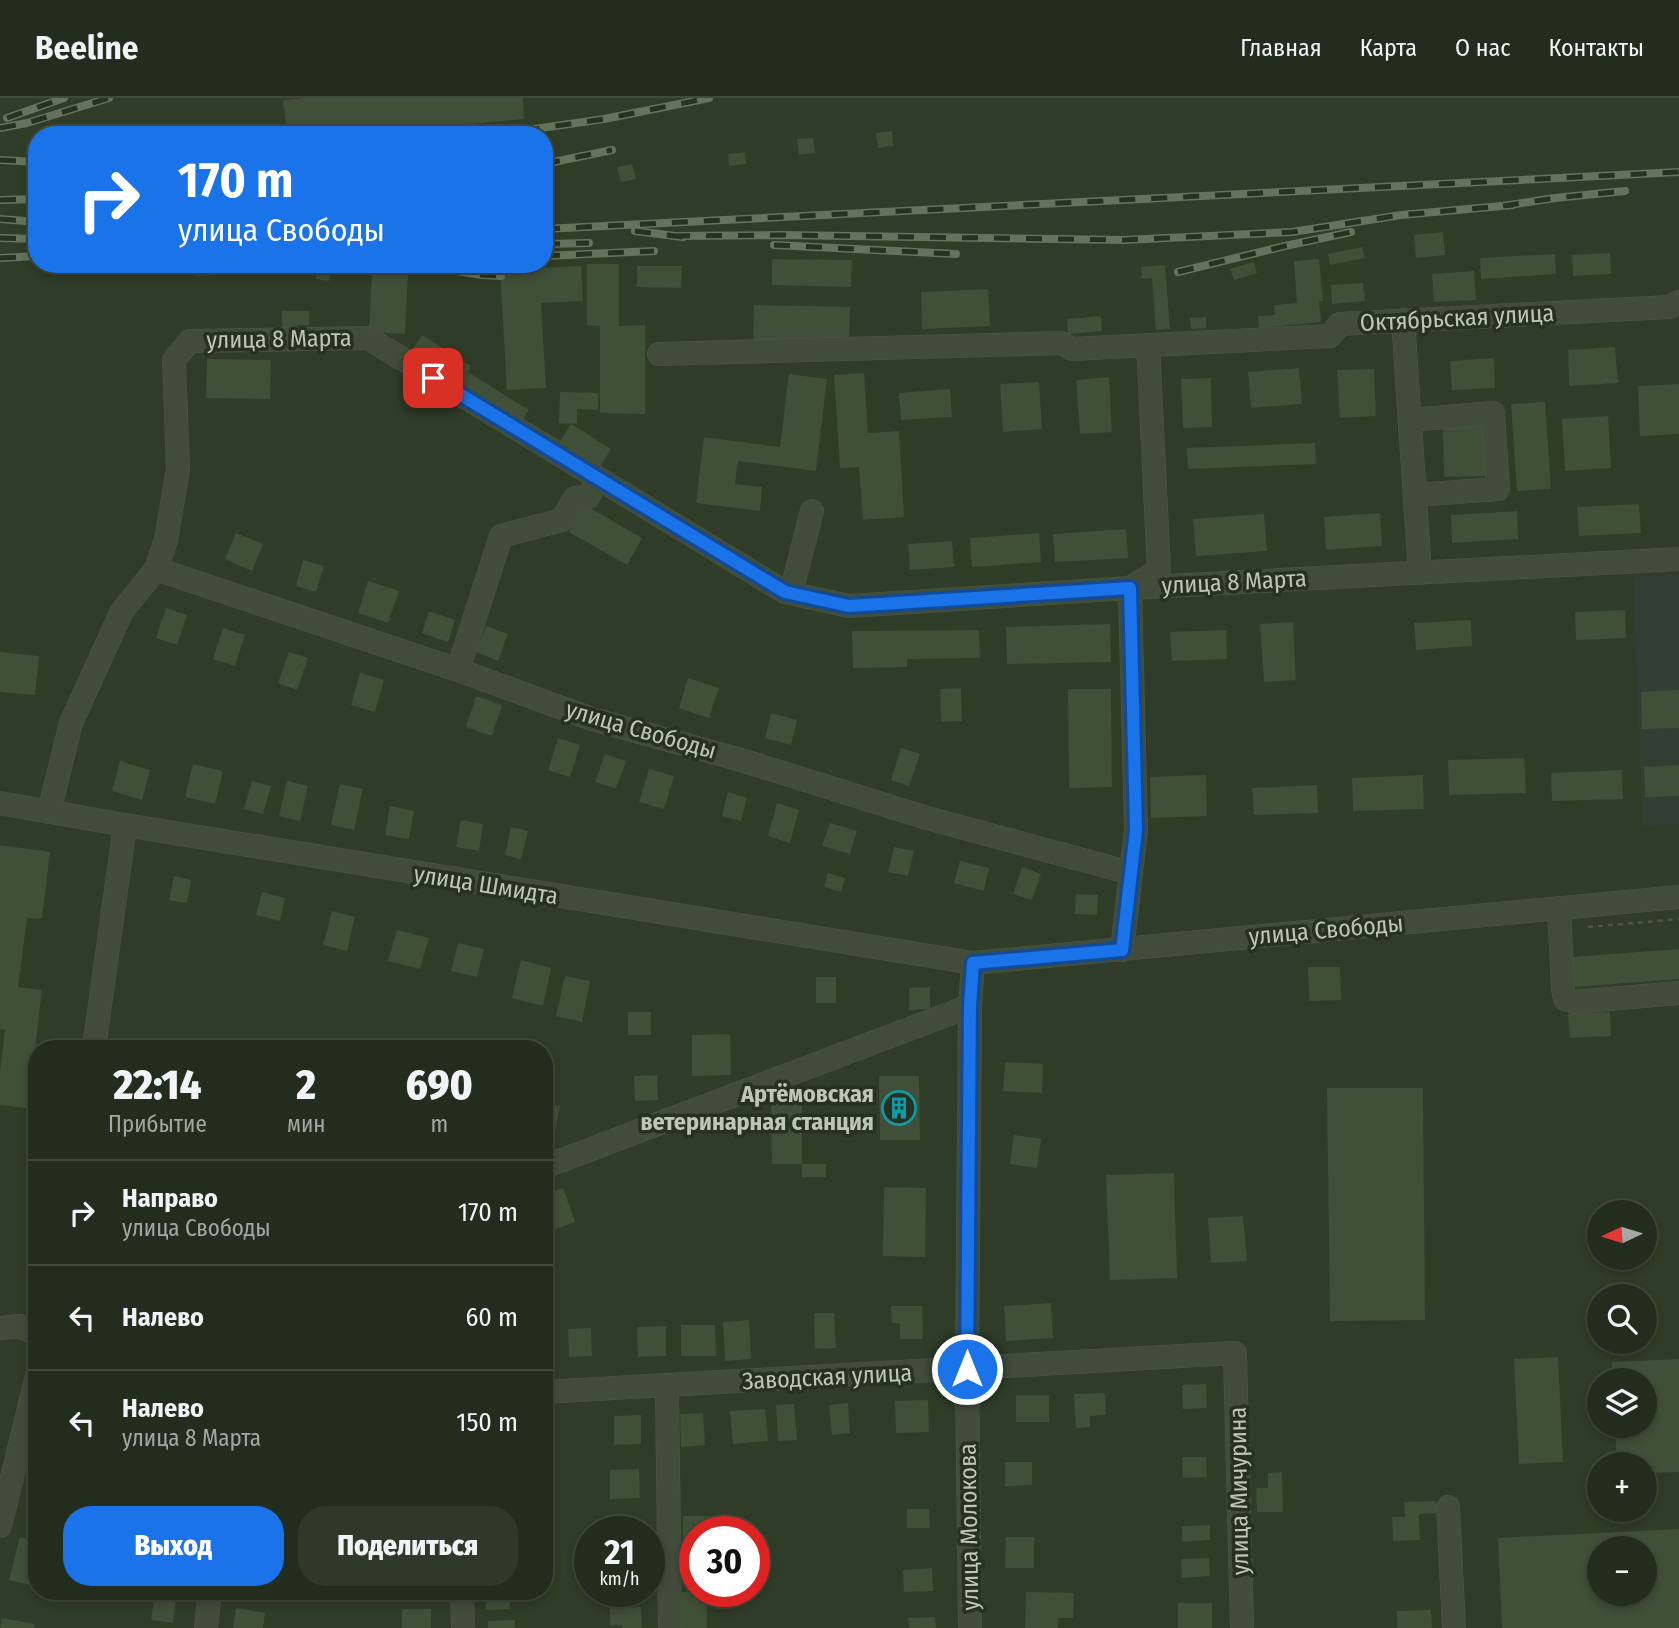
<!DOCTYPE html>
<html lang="ru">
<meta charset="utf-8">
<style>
:root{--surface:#232d1d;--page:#2f392a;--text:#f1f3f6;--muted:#a3a8a4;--line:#40493b;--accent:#1a73e8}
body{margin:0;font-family:"Fira Sans Condensed",sans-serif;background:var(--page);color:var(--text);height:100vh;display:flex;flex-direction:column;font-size:26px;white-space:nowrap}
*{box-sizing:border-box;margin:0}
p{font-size:23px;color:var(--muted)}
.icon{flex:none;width:38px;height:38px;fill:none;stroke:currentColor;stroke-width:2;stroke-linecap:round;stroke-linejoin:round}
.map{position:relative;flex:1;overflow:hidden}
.side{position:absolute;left:28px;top:942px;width:525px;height:560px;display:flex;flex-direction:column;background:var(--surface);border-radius:28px;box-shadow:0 4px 10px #0003,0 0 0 2px var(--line)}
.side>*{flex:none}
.guide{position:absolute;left:28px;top:28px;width:525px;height:147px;border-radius:28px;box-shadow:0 4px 10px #0003,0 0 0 2px var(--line);background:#1a73e8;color:#fff;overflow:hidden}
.needle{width:46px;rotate:266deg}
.fabs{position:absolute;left:1587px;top:1102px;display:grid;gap:14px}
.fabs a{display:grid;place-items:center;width:70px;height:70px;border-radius:50%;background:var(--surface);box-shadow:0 4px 10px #0003,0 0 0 2px var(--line);font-size:35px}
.speed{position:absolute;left:574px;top:1418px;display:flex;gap:14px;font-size:35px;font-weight:700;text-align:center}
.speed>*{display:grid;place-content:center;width:91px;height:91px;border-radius:50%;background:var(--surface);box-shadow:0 4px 10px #0003,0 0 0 2px var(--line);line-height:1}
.speed small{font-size:18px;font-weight:400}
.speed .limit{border:10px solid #d22;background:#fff;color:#111}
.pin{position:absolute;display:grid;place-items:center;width:60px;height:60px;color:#fff;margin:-30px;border-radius:14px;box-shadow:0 4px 10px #0006}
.me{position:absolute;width:77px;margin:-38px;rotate:0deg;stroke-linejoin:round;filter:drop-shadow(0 0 5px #0008)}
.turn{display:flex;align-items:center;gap:24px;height:147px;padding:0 35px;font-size:32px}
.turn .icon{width:91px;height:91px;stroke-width:2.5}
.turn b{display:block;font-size:49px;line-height:60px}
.eta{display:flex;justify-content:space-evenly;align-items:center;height:119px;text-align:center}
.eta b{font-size:42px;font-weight:800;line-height:49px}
.cta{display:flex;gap:14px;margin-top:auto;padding:14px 35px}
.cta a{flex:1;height:80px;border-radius:28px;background:var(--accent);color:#fff;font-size:28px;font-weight:800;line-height:80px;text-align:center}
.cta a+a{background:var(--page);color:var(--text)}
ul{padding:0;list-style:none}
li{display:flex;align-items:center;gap:21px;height:105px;padding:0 35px;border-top:2px solid var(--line)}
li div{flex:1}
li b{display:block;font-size:26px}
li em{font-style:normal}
header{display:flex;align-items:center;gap:42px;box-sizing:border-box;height:98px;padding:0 35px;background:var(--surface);border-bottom:2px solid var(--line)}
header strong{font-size:33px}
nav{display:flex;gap:38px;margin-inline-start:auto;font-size:24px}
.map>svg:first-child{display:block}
</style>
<header>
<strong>Beeline</strong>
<nav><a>Главная</a><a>Карта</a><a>О нас</a><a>Контакты</a></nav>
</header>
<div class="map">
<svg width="1679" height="1530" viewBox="0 0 1679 1530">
<rect width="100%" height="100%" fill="#2f3c27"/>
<path fill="#323e34" d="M1679,476V726L1643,728L1633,479Z"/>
<path fill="#404f37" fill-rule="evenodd" d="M305,0H523L524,21L353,37H287L283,2Z
M892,33L893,48L878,50L876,35Z
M813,40L815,55L799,57L797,41Z
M745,54L746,66L729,68L728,56Z
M632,66L636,81L621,84L617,69Z
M1443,134L1445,157L1416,160L1414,137Z
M1362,149L1365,160L1330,167L1328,156Z
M1610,155L1611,176L1573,178L1572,157Z
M1555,156L1556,176L1481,181L1480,160Z
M772,161L852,162L851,189L772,187Z
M1319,161L1323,203H1319L1321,224L1259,230L1258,218L1275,217L1274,207L1297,205L1294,163Z
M1254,164L1257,175L1234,182L1230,171Z
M212,166L213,177L196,178V167Z
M318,166H331L329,183L316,181Z
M587,166H619V228L645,227V316L600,315V228L587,227Z
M1165,167L1170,231L1156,232L1152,180L1142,181L1141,169Z
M581,168L583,203L541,205L546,290L507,292L500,172Z
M637,168H682L681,190L637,189Z
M1474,173L1476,202L1434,204L1432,176Z
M372,175L408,177L405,236L369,234Z
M1363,185L1365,203L1332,206L1331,187Z
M988,191L990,228L922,231L921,194Z
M754,207L850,209L849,244L753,243Z
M282,213H309V227H297V235H282Z
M1101,218L1102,233L1068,236L1067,221Z
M1206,219V230L1191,231L1190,220Z
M422,237L471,268L468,274L529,312L522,323L411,254Z
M1615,249L1618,285L1569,288L1568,252Z
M1494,260L1495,290L1452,292L1450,263Z
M207,261L271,262L270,301L206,300Z
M1299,270L1302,306L1251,310L1248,274Z
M1374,271L1376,318L1340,320L1337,272Z
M864,275L868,335L899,333L904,419L863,422L859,369L840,370L834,277Z
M789,276L827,281L816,373L738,363L735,386L762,389L760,413L696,405L704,339L780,349Z
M1109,279L1112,334L1080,336L1076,282Z
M1211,280L1212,329L1183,330L1181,281Z
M1039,284L1042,331L1003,334L1000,286Z
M1679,286V336L1640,338L1638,288Z
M950,291L952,319L901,322L899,295Z
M560,294L598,295V312L577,311V326L559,325Z
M1545,304L1551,391L1517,393L1511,306Z
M1608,318L1611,370L1565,373L1562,321Z
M1485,325L1487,378L1444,379L1443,326Z
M571,326L611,351L597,374L556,349Z
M1315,345L1316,366L1188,371L1187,350Z
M1639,406L1641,435L1579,438L1577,409Z
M585,407L642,440L627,467L569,434Z
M1517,413L1518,441L1452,445L1451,417Z
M1380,415L1382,448L1326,452L1324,419Z
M1264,416L1267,453L1196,458L1193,421Z
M1126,431L1128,460L1055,464L1053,436Z
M236,435L263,446L252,473L225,461Z
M1039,435L1041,464L972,469L970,440Z
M952,443L954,469L910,472L908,446Z
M303,462L324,468L316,494L296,488Z
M368,483L399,493L388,525L358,515Z
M166,510L187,517L177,547L156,540Z
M1625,512L1626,540L1576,542L1575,514Z
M429,513L455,522L448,544L422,535Z
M1471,522L1472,548L1416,552L1414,525Z
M1293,524L1296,582L1264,584L1260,526Z
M1110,526L1111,564L1007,566L1006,529Z
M486,528L508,536L498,563L476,554Z
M223,530L245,537L235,568L213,561Z
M979,532L980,560L907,561V569L853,570L852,533Z
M1226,532L1227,561L1172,563L1170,534Z
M0,554L39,558L35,597L0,594Z
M289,554L308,560L297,592L278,585Z
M360,575L384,582L375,614L351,607Z
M688,580L719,590L709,620L679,610Z
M961,590L962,623L941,624L940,591Z
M1068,591H1111L1112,689L1069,690Z
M1679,592V630L1642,631L1641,594Z
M476,598L502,607L492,638L466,629Z
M771,615L797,622L791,647L765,640Z
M558,640L580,647L570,679L548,672Z
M901,650L920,656L909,688L891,682Z
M605,656L626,663L616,691L595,684Z
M1524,660L1526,695L1449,697L1448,662Z
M120,663L150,672L142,702L112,693Z
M193,666L223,673L215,706L185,699Z
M1679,667V698L1645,699L1644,669Z
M649,671L674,678L664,711L639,704Z
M1622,672L1623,701L1552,703L1551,675Z
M1206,677L1207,718L1151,720L1150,679Z
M1423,677L1424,711L1353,713L1352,680Z
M252,683L271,688L263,716L244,711Z
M287,683L308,688L300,723L279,718Z
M340,686L363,691L354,732L331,727Z
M1317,687L1318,715L1254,717L1252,690Z
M728,694L747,700L741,723L722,718Z
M777,705L799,712L790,745L768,738Z
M390,708L414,713L409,741L385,737Z
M461,722L483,726L479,753L456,749Z
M830,725L857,733L850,756L822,748Z
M511,729L528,733L521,761L505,757Z
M0,747L50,754L42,821L27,820L18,889L42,892L28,1010L0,1007V973L5,932L0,931Z
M894,749L914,753L908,778L888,774Z
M960,763L989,770L984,793L954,785Z
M1022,769L1041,776L1032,802L1013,796Z
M828,775L845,780L841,794L824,789Z
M174,778L191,782L187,805L169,802Z
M262,794L285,800L280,823L256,817Z
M1076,796L1098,797L1097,817L1075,816Z
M332,813L355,819L347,853L323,847Z
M397,832L429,840L420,871L388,863Z
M458,845L484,851L477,879L451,873Z
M1679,851V881L1574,889L1572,859Z
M521,862L551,870L543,908L512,900Z
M1308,869H1340L1341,902L1309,903Z
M565,878L590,883L582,924L556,918Z
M816,879H836V905H816Z
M930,889V911L909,912V890Z
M628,914H651V937H628Z
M1610,914L1611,938L1570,940L1568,916Z
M730,936L731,977L692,978V937Z
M1005,964L1043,966L1042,995L1003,993Z
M657,977L658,1002L635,1003L634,978Z
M879,978H919L920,1042H880Z
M1327,990H1423L1425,1222L1330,1223Z
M802,1004V1066H826V1079H802V1066H772L771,1005Z
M544,1005L560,1008L553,1044L544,1042Z
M1014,1037L1041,1041L1037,1070L1010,1066Z
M1174,1075L1177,1180L1110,1182L1106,1077Z
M884,1089L926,1090L925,1159L883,1158Z
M563,1090L575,1124L553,1132L547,1116L544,1118V1097Z
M1243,1118L1247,1163L1211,1165L1208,1120Z
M544,1172L555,1175L545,1207L544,1206Z
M1051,1205L1053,1240L1006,1243L1004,1208Z
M891,1208H922L923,1241H900V1225H892Z
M814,1215H834L836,1250L815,1251Z
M749,1222L751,1261L725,1263L723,1224Z
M681,1227H715L716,1258H681Z
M666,1228V1258L638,1259L637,1229Z
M591,1230L592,1258L569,1259L568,1231Z
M1558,1259L1563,1364L1519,1366L1514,1261Z
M1679,1261V1374L1645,1375V1367H1617L1615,1328H1645V1283H1613L1612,1264Z
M1206,1286L1207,1310L1183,1311L1182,1287Z
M1105,1295L1106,1317L1090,1318V1329L1076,1330L1074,1296Z
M1016,1297H1049V1324H1016Z
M928,1302L929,1334L896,1335L895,1303Z
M848,1305L850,1335L832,1337L829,1307Z
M794,1306L797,1342L778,1343L776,1307Z
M765,1311L768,1343L733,1346L730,1313Z
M703,1315L705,1347L681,1349L680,1316Z
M641,1317V1346L614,1347V1318Z
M1182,1359H1206L1207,1379L1183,1380Z
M1005,1364H1032V1387L1005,1388Z
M639,1371L640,1400L610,1401V1372Z
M1282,1374L1283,1414H1257L1256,1390H1268V1375Z
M1436,1403V1415L1419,1416L1420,1442L1393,1443L1392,1419H1405L1404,1404Z
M907,1411H929L930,1430H907Z
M683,1418H723V1433H695V1440H683Z
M614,1419H638V1433H614Z
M1210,1427V1442L1182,1444V1428Z
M1679,1431V1530H1502L1498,1440ZM1600,1451H1645V1496H1600Z
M20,1439L37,1443V1476L34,1488L9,1482Z
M1006,1439H1034V1470H1005Z
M1209,1460L1210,1478L1182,1480L1181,1461Z
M932,1470L933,1493L904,1494L903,1472Z
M155,1493H177L173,1525L151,1522Z
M485,1493H509L510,1511L486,1512Z
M682,1494H707V1530H682Z
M1026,1494L1074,1495L1073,1520H1058V1530H1025Z
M1178,1505H1212V1530H1178Z
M641,1509L642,1530H622V1527H610V1510Z
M236,1510L265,1515L263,1530H233Z
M402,1511H431V1530H402Z
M1431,1512L1432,1530H1397V1513Z
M935,1519L936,1530H909L908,1520Z
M2,1520L35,1526L34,1530H0Z
M515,1522V1530H488V1523Z"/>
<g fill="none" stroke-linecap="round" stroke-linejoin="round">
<g stroke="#4d5847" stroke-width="24">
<path id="minor" d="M1403,222L1420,475
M659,256L1061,245L1072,251L1330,238L1340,226L1669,209L1679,204
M1410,322L1493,315L1498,391L1415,397
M156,471L458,572L592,621L741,662L927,720L1131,775
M791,495L812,413
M458,572L501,438L562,422L575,400L588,399L598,381
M0,705L125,727L973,865L1679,799
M49,714L71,625L122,513L156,471L166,442L178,371L174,262L190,243L368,240L785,494L849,508L1130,490L1679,461
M1559,810L1563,891L1565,901L1574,904L1679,895
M1122,852L1136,732L1130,490L1159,472L1148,247
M94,950L125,727
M544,1069L970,908
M0,1230L20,1228L37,1237
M667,1288L670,1530
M544,1294L1235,1255L1242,1530
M1448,1409L1454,1530
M0,1428L37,1278
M462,1493L463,1530
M206,1530L210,1493
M970,1530L967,1271L970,908L973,865"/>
</g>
<path stroke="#535542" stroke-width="2.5" stroke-dasharray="5 5" stroke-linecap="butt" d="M1588,829L1679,821"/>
<use href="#minor" stroke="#414c3b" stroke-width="23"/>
<g stroke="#65735d" stroke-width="8">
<path id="rail" d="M7,20L64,0
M0,30L27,25L109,0
M492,37L604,21L709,0
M0,62L37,64
M544,66L612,52
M0,102L37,101
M1503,108L1555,100L1625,93
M0,121L37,124
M544,131L1679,74
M635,133L683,139
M674,138L781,137L1124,142L1292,134L1401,117L1513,107
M0,140L37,141
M544,146L589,145
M774,147L956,156
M544,158L654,153
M0,160L37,158
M417,166L481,177L501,178
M1178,174L1285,148L1351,134"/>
</g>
<use href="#rail" stroke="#263120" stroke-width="5" stroke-dasharray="16" stroke-linecap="butt"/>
</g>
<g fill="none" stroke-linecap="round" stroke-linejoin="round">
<g stroke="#114b97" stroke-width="18">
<path id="route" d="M433,280L785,494L849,508L1130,490L1136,732L1122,852L973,865L970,908L967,1271"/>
</g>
<use href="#route" stroke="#1a73e8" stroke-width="12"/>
</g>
<defs>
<g id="building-ring" transform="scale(1.75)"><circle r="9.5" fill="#263120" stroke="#0f9aa8" stroke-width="1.5"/><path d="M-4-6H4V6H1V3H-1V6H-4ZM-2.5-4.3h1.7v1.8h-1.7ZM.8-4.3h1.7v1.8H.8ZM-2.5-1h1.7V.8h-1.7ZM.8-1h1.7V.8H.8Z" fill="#0f9aa8"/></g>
</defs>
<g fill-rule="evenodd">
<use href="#building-ring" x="899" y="1010"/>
</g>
<g text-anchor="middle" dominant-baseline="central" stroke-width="7" stroke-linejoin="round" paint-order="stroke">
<g font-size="24" fill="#bcc7b7" stroke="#263120">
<text transform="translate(1457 220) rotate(-3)">Октябрьская улица</text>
<text transform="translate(279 241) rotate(-1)">улица 8 Марта</text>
<text transform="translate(1234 484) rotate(-3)">улица 8 Марта</text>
<text transform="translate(641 632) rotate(16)">улица Свободы</text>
<text transform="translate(486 787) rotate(9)">улица Шмидта</text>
<text transform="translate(1326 832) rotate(-5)">улица Свободы</text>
<text transform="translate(827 1279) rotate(-3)">Заводская улица</text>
<text transform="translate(1239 1393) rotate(-91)">улица Мичурина</text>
<text transform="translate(969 1429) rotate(-91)">улица Молокова</text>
</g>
<g font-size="24" font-weight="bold" fill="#bcc7b7" stroke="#263120" text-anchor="end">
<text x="874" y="996">Артёмовская<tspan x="874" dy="28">ветеринарная станция</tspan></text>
</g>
</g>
</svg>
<div class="fabs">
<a><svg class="needle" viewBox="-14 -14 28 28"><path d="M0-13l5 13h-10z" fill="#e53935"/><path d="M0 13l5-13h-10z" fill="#a3a8a4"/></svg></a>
<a><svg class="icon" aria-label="search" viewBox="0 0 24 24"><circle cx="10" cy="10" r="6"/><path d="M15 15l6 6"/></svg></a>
<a><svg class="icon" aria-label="layers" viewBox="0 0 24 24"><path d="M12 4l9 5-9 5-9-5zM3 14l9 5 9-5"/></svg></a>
<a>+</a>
<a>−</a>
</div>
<div class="speed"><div>21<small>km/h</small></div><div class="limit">30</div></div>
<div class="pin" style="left:433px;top:280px;background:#d93025"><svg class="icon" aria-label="arrive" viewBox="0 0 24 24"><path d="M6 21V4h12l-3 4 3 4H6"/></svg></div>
<svg class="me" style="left:967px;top:1271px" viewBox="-20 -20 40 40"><circle r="17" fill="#1a73e8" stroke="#fff" stroke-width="3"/><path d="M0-11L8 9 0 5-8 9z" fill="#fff"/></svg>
<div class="guide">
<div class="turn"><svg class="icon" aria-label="right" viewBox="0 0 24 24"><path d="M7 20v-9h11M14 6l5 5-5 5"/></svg><div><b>170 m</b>улица Свободы</div></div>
</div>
<section class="side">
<div class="eta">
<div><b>22:14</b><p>Прибытие</p></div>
<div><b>2</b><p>мин</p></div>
<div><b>690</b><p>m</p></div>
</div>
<ul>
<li><svg class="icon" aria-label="right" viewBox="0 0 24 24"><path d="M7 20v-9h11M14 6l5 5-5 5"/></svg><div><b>Направо</b><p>улица Свободы</p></div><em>170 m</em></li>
<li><svg class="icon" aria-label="left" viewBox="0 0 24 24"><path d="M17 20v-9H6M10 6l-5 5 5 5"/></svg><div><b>Налево</b></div><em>60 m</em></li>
<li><svg class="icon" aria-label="left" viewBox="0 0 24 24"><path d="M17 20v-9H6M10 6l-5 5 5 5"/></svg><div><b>Налево</b><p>улица 8 Марта</p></div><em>150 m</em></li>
</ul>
<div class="cta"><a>Выход</a><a>Поделиться</a></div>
</section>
</div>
